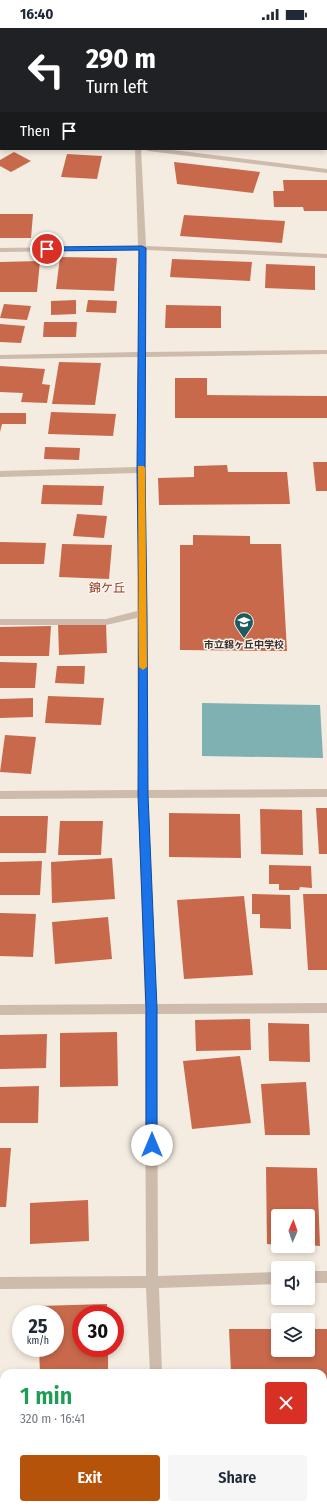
<!DOCTYPE html>
<meta charset="utf-8">
<style>
:root{--surface:#fff;--page:#f6f6f7;--text:#1f2937;--muted:#747a83;--accent:#b45309}
body{margin:0;font-family:"Fira Sans Condensed","Noto Sans JP",sans-serif;background:var(--page);color:var(--text);height:100vh;display:flex;flex-direction:column;font-size:15px;white-space:nowrap}
*{box-sizing:border-box;margin:0}
p{font-size:13px;color:var(--muted)}
.icon{flex:none;width:22px;height:22px;fill:none;stroke:currentColor;stroke-width:2;stroke-linecap:round;stroke-linejoin:round}
.map{position:relative;flex:1;overflow:hidden}
.side{position:absolute;left:0px;top:1341px;width:327px;height:140px;display:flex;flex-direction:column;background:var(--surface);border-radius:12px 12px 0 0;box-shadow:0 2px 6px #0003}
.side>*{flex:none}
.banner{position:absolute;left:0px;top:0px;width:327px;height:122px;box-shadow:0 2px 6px #0003;background:#202124;color:#fff;overflow:hidden}
.needle{width:26px;rotate:2deg}
.tools{position:absolute;left:271px;top:1181px;display:grid;gap:8px}
.tools a{display:grid;place-items:center;width:44px;height:44px;border-radius:4px;background:var(--surface);box-shadow:0 2px 6px #0003;font-size:20px}
.speed{position:absolute;left:12px;top:1277px;display:flex;gap:8px;font-size:20px;font-weight:700;text-align:center}
.speed>*{display:grid;place-content:center;width:52px;height:52px;border-radius:50%;background:var(--surface);box-shadow:0 2px 6px #0003;line-height:1}
.speed small{font-size:10px;font-weight:400}
.speed .limit{border:6px solid #d22;background:#fff;color:#111}
.pin{position:absolute;display:grid;place-items:center;width:34px;height:34px;color:#fff;margin:-17px;border:2px solid #fff;border-radius:50%;box-shadow:0 1px 4px #0007}
.me{position:absolute;width:44px;margin:-22px;rotate:0deg;stroke-linejoin:round;filter:drop-shadow(0 0 3px #0008)}
.turn{display:flex;align-items:center;gap:14px;height:84px;padding:0 20px;font-size:18px}
.turn .icon{width:52px;height:52px;stroke-width:2.5}
.turn b{display:block;font-size:28px;line-height:34px}
.then{display:flex;align-items:center;height:38px;padding:0 20px;background:#0003;gap:8px;font-size:15px}
.round{display:grid;place-items:center;flex:none;width:42px;height:42px;border-radius:4px;background:var(--page)}
.head{display:flex;align-items:center;justify-content:space-between;height:68px;padding:0 20px}
h1{font-size:24px;font-weight:600;line-height:30px;color:#1e9e55}
.button{display:flex;gap:8px;margin-top:auto;padding:8px 20px}
.button a{flex:1;height:46px;border-radius:4px;background:var(--accent);color:#fff;font-size:16px;font-weight:600;line-height:46px;text-align:center}
.button a+a{background:var(--page);color:var(--text)}
.status{display:flex;justify-content:space-between;align-items:center;height:28px;padding:0 20px;background:var(--surface);direction:ltr}
.status svg{height:11px;fill:currentColor}
.map>svg:first-child{display:block}
</style>
<div class="status"><b>16:40</b><svg viewBox="0 0 49 12"><path d="M0 12V9h3v3zM5 12V6h3v6zM10 12V3h3v9zM15 12V0h3v12zM26 1h20v11H26zM47 4h2v5h-2z"/></svg></div>
<div class="map">
<svg width="327" height="1481" viewBox="0 0 327 1481">
<rect width="100%" height="100%" fill="#f4ebe1"/>
<path fill="#7fb0b2" d="M202,675L320,677L323,730L202,728Z"/>
<path fill="#c8694b" d="M14,124L31,133L11,144L0,138V132Z
M67,126L102,128L97,151L61,149Z
M174,134L260,144L253,165L177,156Z
M283,152H327V183H304L303,179H274L273,163H284Z
M0,186H33L31,210H0Z
M184,187L285,193L282,215L180,208Z
M60,229L117,230L114,263L56,261Z
M172,231L252,234L250,253L170,249Z
M40,233L37,264H0V234Z
M266,236L315,238V262L265,260Z
M76,272V286L51,287V273Z
M88,272L117,273L116,285L86,284Z
M4,276L31,278L27,292L0,290Z
M166,277L221,278V300H165Z
M44,294H77L76,309H43Z
M0,296L25,298L21,315L0,314Z
M59,334L101,335L95,377L52,376Z
M0,338L45,341L42,356L50,357L47,375L21,374L23,365L0,364Z
M175,350H207V367L327,368V390H175Z
M51,384L116,386L113,408L48,406Z
M0,385H26V396H2L0,404Z
M45,419L80,420L79,432L44,431Z
M313,434H327V463H316Z
M227,437L228,444H287L290,476L159,477L158,450L194,449V438Z
M43,457L104,458L102,477L41,476Z
M77,486L107,488L104,510L73,508Z
M193,507L250,508V516H281L287,623L180,622V517H193Z
M0,514L46,515L44,536H0Z
M62,516L112,517L109,551L59,549Z
M106,594L107,625L59,627L58,595Z
M51,598L49,628H0V599Z
M0,634L37,635L35,660H0Z
M57,638H85L84,656L55,655Z
M48,668L104,670L101,697L45,695Z
M33,670V689L0,690V671Z
M5,707L36,709L31,746L0,744Z
M316,780H327V826H319Z
M260,781L302,782L303,827L261,826Z
M169,785L240,786L241,830L169,829Z
M0,788H48L46,825H0Z
M60,793H103L101,827H58Z
M112,830L115,871L52,875L51,834Z
M42,833L40,867H0V834Z
M269,837L311,838L312,860L300,859L299,862H279V856H269Z
M252,866L290,867L291,901L260,900V886H252Z
M303,866H327V942H308Z
M244,868L253,947L184,951L177,872Z
M0,885L36,886L33,929L0,928Z
M108,889L112,931L55,936L52,894Z
M250,991L251,1022L196,1023L195,992Z
M268,995L309,996L310,1034L269,1033Z
M117,1004L118,1058L60,1059V1005Z
M47,1006L46,1040L0,1041V1007Z
M240,1028L251,1095L192,1101L183,1033Z
M306,1054L310,1107H265L261,1056Z
M39,1058L38,1095H0V1059Z
M0,1120H11L6,1179H0Z
M266,1139L317,1140L320,1218L308,1217V1188H278V1217L267,1216Z
M88,1172L89,1213L30,1216V1175Z
M107,1276V1286H81V1320H108V1345H40L39,1320H55V1286H38V1278Z
M229,1301H278V1322H308V1301H327V1481H235L234,1477H323V1345H231Z
M4,1380V1477H39V1481H0V1381Z"/>
<g fill="none" stroke-linecap="round" stroke-linejoin="round">
<path fill="#cdbbac" fill-rule="evenodd" d="M133,0H139V1H133Z
M0,19H1V23H0Z
M0,49H1V53H0Z
M326,50H327V54H326Z
M0,81H1V85H0Z
M0,102H1V106H0Z
M135,121H141L146,218L327,226V230L146,222V324L327,322V326L145,329L148,762L327,761V769L148,770L156,976L327,975V985L157,986L158,1248L278,1244V1256L159,1260L162,1345H150L146,1260L0,1261V1249L146,1248L145,986L0,987V977L145,976L138,770L0,771V763L138,762L137,590L106,597H0V591H106L137,583V445L0,449V443L137,439L138,329L0,331V327L138,324V222L0,224V220L138,218Z
M145,121H165L327,141V145L148,123Z
M308,1243H327V1255H308Z
M154,1477H168L169,1481H155Z"/>
</g>
<path fill="#1a73e8" stroke="#114b97" d="M142,218L146,220L145,442L147,585L148,767L157,980V1117L156,1121L152,1122L148,1121L146,1117V980L138,767L139,585L137,442L139,222L47,223L44,221L47,219Z"/>
<path fill="#f59e0b" d="M138,438H144L145,440L147,639L143,642L139,639Z"/>
<defs>
<g id="school-pin" transform="scale(1)"><path d="M0 17L-7.5 6A9.5 9.5 0 1 1 7.5 6Z" fill="#1f5a5e" stroke="#fbf5ee"/><path d="M0-5L7-2L0 1L-7-2ZM-4 1L0 2.5L4 1V4Q0 6-4 4Z" fill="#fff"/></g>
</defs>
<g fill-rule="evenodd">
<use href="#school-pin" x="244" y="594"/>
</g>
<g text-anchor="middle" dominant-baseline="central" stroke-width="3" stroke-linejoin="round" paint-order="stroke">
<g font-size="10" font-weight="bold" fill="#3b302b" stroke="#fbf5ee">
<text x="244" y="617">市立錦ヶ丘中学校</text>
</g>
<g font-size="12" fill="#8c3b22" stroke="#fbf5ee">
<text x="107" y="560">錦ケ丘</text>
</g>
</g>
</svg>
<div class="tools">
<a><svg class="needle" viewBox="-14 -14 28 28"><path d="M0-13l5 13h-10z" fill="#e53935"/><path d="M0 13l5-13h-10z" fill="#747a83"/></svg></a>
<a><svg class="icon" aria-label="sound" viewBox="0 0 24 24"><path d="M4 9h4l5-4v14l-5-4H4zM17 9q2 3 0 6"/></svg></a>
<a><svg class="icon" aria-label="layers" viewBox="0 0 24 24"><path d="M12 4l9 5-9 5-9-5zM3 14l9 5 9-5"/></svg></a>
</div>
<div class="speed"><div>25<small>km/h</small></div><div class="limit">30</div></div>
<div class="pin" style="left:47px;top:221px;background:#d93025"><svg class="icon" aria-label="arrive" viewBox="0 0 24 24"><path d="M6 21V4h12l-3 4 3 4H6"/></svg></div>
<svg class="me" style="left:152px;top:1117px" viewBox="-20 -20 40 40"><circle r="19" fill="#fff"/><path d="M0-13L10 11 0 6-10 11z" fill="#1a73e8"/></svg>
<div class="banner">
<div class="turn"><svg class="icon" aria-label="left" viewBox="0 0 24 24"><path d="M17 20v-9H6M10 6l-5 5 5 5"/></svg><div><b>290 m</b>Turn left</div></div>
<div class="then">Then<svg class="icon" aria-label="arrive" viewBox="0 0 24 24"><path d="M6 21V4h12l-3 4 3 4H6"/></svg></div>
</div>
<section class="side">
<div class="head"><div><h1>1 min</h1><p>320 m · 16:41</p></div><a class="round" style="background:#d93025;color:#fff"><svg class="icon" aria-label="close" viewBox="0 0 24 24"><path d="M6 6l12 12M18 6L6 18"/></svg></a></div>
<div class="button"><a>Exit</a><a>Share</a></div>
</section>
</div>
